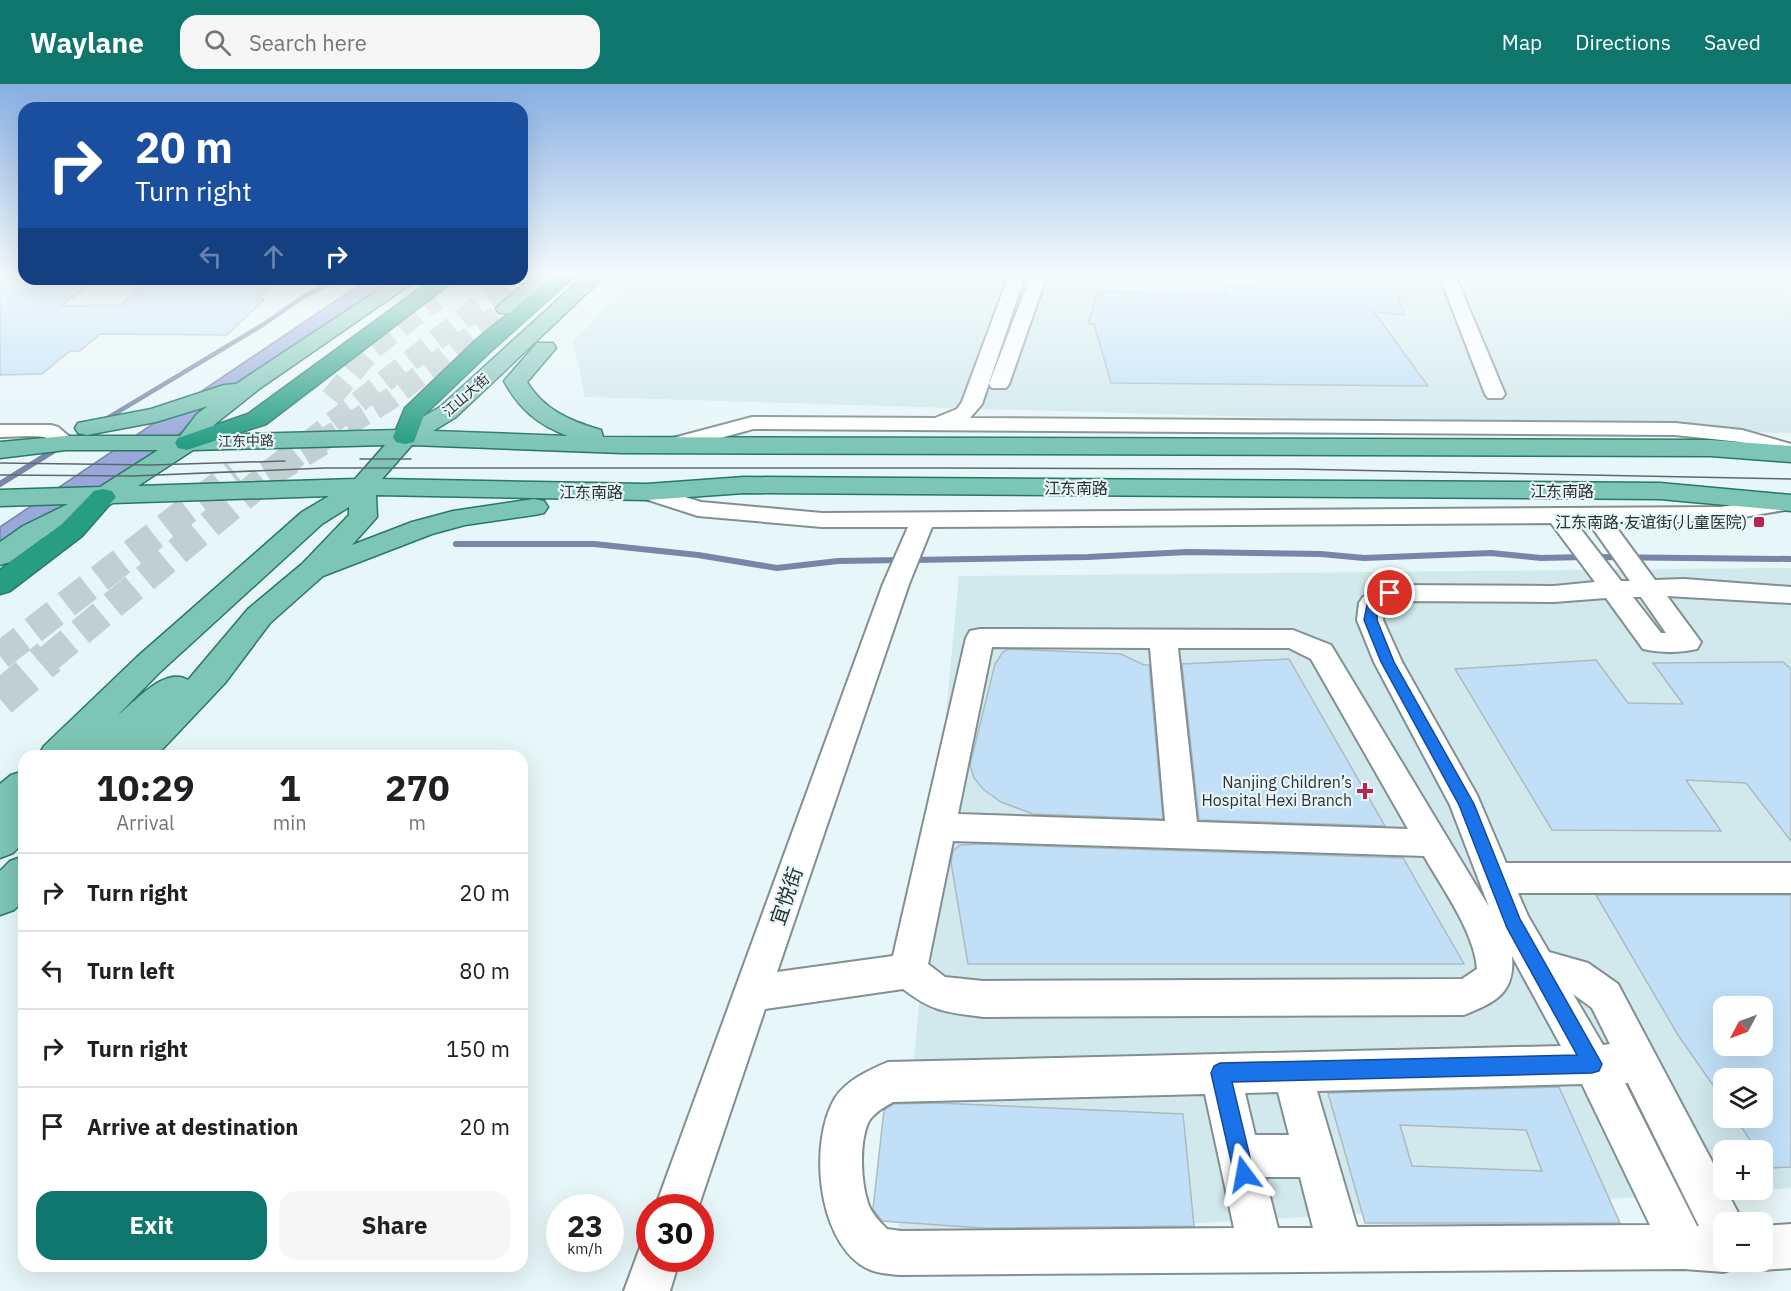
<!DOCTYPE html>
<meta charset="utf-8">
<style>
:root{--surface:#fff;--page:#f6f6f6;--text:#202124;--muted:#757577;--line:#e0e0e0;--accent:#0f766e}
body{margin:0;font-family:"IBM Plex Sans","Noto Sans SC",sans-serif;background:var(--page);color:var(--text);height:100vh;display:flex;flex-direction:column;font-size:22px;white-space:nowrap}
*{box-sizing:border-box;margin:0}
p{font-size:20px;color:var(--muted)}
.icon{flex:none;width:33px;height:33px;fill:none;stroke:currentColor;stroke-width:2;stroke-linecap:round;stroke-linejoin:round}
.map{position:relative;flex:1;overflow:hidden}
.details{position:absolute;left:18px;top:666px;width:510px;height:522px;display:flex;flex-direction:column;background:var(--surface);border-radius:18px;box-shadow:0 6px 24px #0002}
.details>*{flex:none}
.top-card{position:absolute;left:18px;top:18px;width:510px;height:183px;border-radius:18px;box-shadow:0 6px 24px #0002;background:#1a4fa0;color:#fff;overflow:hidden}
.needle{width:39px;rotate:229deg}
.controls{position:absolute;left:1713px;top:912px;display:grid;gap:12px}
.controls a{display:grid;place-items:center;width:60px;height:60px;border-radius:12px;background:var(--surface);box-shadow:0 6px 24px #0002;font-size:30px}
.speed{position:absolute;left:546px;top:1110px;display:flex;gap:12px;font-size:30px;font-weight:700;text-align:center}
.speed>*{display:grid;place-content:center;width:78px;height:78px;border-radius:50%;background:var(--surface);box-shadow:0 6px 24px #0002;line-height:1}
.speed small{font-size:15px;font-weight:400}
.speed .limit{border:9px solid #d22;background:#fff;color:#111}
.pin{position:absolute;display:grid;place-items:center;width:51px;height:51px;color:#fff;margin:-26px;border:3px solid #fff;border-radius:50%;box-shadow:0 2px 6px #0007}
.me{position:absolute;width:66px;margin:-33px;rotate:347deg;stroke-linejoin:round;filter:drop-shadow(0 0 4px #0008)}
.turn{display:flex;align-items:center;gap:21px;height:126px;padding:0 18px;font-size:27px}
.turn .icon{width:78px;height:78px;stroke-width:2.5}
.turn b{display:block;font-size:42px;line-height:51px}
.lanes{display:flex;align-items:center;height:57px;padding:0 18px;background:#0003;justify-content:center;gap:30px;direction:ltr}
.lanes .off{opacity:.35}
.eta{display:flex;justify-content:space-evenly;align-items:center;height:102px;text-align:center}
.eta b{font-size:36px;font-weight:700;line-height:42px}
.button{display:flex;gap:12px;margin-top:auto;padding:12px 18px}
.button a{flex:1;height:69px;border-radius:18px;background:var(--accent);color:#fff;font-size:24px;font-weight:700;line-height:69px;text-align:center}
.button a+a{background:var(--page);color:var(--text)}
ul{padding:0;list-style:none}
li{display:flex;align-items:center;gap:18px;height:78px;padding:0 18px;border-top:2px solid var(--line)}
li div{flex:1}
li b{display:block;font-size:22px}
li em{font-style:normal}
header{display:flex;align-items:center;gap:36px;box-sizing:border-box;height:84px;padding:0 30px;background:var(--accent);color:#fff}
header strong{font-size:28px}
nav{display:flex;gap:33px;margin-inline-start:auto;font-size:21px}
.search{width:420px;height:54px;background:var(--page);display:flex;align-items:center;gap:15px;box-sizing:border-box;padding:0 21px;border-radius:18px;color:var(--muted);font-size:22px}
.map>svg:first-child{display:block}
</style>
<header>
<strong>Waylane</strong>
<div class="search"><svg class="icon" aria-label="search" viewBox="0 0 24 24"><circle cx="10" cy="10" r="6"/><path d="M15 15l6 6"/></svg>Search here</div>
<nav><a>Map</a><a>Directions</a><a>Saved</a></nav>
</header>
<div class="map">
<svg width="1791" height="1207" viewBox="0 0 1791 1207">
<rect width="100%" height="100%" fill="#e7f6f8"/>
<path fill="#d1e8ec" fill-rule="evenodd" d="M640,191H1768L1791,216V349L585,313L573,257Z
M1791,484V1104L897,1157L959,492ZM1724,922H1762V962H1724ZM1724,994H1762V1034H1724ZM1724,1066H1762V1106H1724Z"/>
<path fill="#99a7db" stroke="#7884a8" stroke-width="1.5" d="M368,195H406L216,323L0,481V443Z"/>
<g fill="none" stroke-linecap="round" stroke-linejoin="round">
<path stroke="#7884a8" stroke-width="4.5" d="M101,338L264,240L306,211L338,195"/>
<path stroke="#7884a8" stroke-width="6" d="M0,400L58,364
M456,460H594L698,471L777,484L838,477L901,476
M1595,473L1791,475
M912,476L1088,473L1188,468L1321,470L1364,474L1491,469L1541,474L1584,473"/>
</g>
<path fill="#c1e0f8" stroke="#aeb9c1" stroke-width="1.5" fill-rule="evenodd" d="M1282,191H1392L1404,231L1374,228L1428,302L1111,299L1094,240H1088L1098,207L1226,211L1223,203L1284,205Z
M0,192L95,195L62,222L121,221L150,195H278L257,215H265L227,251L100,250L80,267H70L42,290L0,291Z
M1008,565L1121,570L1144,581H1149L1163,735L1033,730L1001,718L983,705L974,694L970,681L995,580L1003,568Z
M1289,575L1385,742L1199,736L1182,580Z
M1596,576L1628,619L1683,620L1653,579L1783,578L1791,585V757L1746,699L1686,696L1721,747L1552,746L1455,585Z
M979,760L1403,774L1464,880H968L951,778L953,767L960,761Z
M1596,811H1791V1083L1769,1084L1762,1074V1066H1757L1735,1034H1762V994H1724V1017L1678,951ZM1724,922H1762V962H1724Z
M1559,1003L1620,1139H1365L1328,1009ZM1400,1041L1526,1046L1542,1087L1412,1082Z
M937,1019L1183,1030L1194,1142L982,1144L882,1137L873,1125L884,1026L894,1020Z"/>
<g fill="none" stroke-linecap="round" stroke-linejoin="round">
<path stroke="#c1cfd0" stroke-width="22" stroke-dasharray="22 11" stroke-linecap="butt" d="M318,359L390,315L506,225"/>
<path stroke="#c1cfd0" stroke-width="28" stroke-dasharray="28 14" stroke-linecap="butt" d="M267,391L321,358"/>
<path stroke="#c1cfd0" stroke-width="22" stroke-dasharray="22 11" stroke-linecap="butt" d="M331,314L372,265L436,215
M307,359L513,195"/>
<path stroke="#c1cfd0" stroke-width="28" stroke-dasharray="28 14" stroke-linecap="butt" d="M0,572L235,389
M48,575L309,358"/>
<path stroke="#c1cfd0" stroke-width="36" stroke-dasharray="36 18" stroke-linecap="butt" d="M0,615L49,573"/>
<g stroke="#829092" stroke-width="4">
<path id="minor" d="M1009,191H1025L982,320L970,334L1675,339L1742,346L1791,360V374L1740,358L1675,351L753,345L681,365L673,364L670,359L673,354L752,333L935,334L957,325L962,318Z
M1031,191H1047L1009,300L1006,304H992L989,300Z
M1439,191H1455L1505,310L1502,314H1488L1485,310Z
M0,341H51L58,343L77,359L74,364C58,367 56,356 44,353C30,351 14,353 0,353Z
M647,401L701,418L822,429L1720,423L1791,413V425L1720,437L1613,439L1655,496L1684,495L1791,503V519L1667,512L1701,558L1697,565C1680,569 1660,569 1643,565L1606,514L1554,518L1395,517L1385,523L1383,536L1402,578L1477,711L1506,779H1791V809H1518L1528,832L1549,868L1588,879L1618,900L1724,1100V1106H1726L1743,1138H1724V1178H1741L1740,1182L1724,1188L1684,1185L901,1191C888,1190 872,1189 861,1181C817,1151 809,1058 835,1014C847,996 869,986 888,978L1561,962L1512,872C1515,909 1496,918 1464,931L983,933C946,928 933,928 903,905L765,925L698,1124H655L883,500L908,443H822L698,432L639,413L636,408L639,403ZM1551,439L1595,498L1554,502L1390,501L1363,513L1359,519L1357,536L1374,578L1450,721L1489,823L1331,561L1293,546L980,545L970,547L966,554L893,872L777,888L909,500L932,443ZM1576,439H1589L1630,497H1621ZM1633,513H1641L1666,549H1661ZM992,563L1150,564L1165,737L958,730ZM1178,564H1289L1311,575L1408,745L1197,738ZM953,757L1424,772C1442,804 1475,849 1477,885L1462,895L983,897L945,893L928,880ZM1573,910L1592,924L1610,960L1603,961ZM1625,999H1628L1699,1142H1697ZM1582,1000L1650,1141L1357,1143L1317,1007ZM1278,1008L1289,1051H1255L1245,1009ZM1205,1010L1234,1144L901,1147L887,1145C880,1138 871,1129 868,1119C861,1098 859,1060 868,1039C872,1030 884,1023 893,1018ZM1265,1093H1300L1313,1144H1278Z
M1791,1140V1184L1762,1186L1746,1180L1745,1178H1762V1142Z
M650,1155V1174H680L670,1207H624L642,1158Z"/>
</g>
<g stroke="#287867" stroke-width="3">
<path id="major" d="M535,191H557L513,229H499L496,225L499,221Z
M585,191H606L456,333L433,347L568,352C538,341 519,325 504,297L537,259H553L556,264L527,298C544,326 570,337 601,346L603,353L1711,356L1791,362V378L1711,372L622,369L412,361L382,395L647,400L744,393L1660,399L1791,411V427L1660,415L744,409L647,416L376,411L377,433L352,461L412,438L453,427L534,415L544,417L548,423L544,429L534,431L465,441L432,450L323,492L270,539L225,599L156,672H117L119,668L115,672H38L44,662L137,573L302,428L329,412L113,419L43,454L10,478L0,481V458L23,442L68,420L0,422V406L100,403L158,366H66L0,374V358L66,352H180L197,330L208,322L156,338L87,351L78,349L75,344L78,339L151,325L224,301L236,300L395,195H418L259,305L215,340L206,351L400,346L440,323ZM385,361L355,395L138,402L193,366ZM349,423V431L302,480L248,525L188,596C165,582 136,617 118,631L159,589L322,440Z
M24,687V758L13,769L0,774V700L11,691Z
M24,772V816L14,826L0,831V787L10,777Z"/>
</g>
<g stroke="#287867" stroke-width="3">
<path id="highway" d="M555,191H576L491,267L424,331L414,358L405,360L396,358L393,353L405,324L475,257Z
M433,195H456L266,340L187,366L178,364L175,359L178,354L248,330Z
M103,405L112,407L116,413L82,452L10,507L0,510V486L62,440L94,407Z"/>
</g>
<use href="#minor" fill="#fff" fill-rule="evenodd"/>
<use href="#major" fill="#7dc5b5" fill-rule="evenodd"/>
<use href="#highway" fill="#279e84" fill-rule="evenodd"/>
<path stroke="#5f6869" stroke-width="1.5" d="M360,375H411
M0,379L151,381L285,377
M0,391L133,392L325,384H944L1293,385L1791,395"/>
</g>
<linearGradient id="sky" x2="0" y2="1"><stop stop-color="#88afe3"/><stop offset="0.53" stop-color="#f4fbfc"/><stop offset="1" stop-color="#f4fbfc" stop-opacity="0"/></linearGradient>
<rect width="1791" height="360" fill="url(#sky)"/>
<path fill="#1a73e8" stroke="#114b97" stroke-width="1.5" d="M1390,505L1397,509L1378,521L1377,536L1394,578L1474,720L1520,835L1602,980L1599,987L1592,989L1232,998L1254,1090L1251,1097L1244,1100L1236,1097L1234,1090L1211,989L1214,982L1220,979L1577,971L1507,844L1459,721L1381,578L1364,536L1368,516Z"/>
<g fill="#b7264d" stroke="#e7f6f8" stroke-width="2">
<rect x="1753" y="432" width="12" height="12" rx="3"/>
<path d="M1362 698h6v6h6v6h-6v6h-6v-6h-6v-6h6z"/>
</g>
<g text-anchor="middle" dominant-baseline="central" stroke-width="4.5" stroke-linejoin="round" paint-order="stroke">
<g font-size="14" fill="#2b3132" stroke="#e7f6f8">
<text transform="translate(466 311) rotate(-41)">江山大街</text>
<text transform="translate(246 357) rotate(-1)">江东中路</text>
</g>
<g font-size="16" fill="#2b3132" stroke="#e7f6f8">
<text x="1076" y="404">江东南路</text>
<text x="1562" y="407">江东南路</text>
<text x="591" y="408">江东南路</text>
</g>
<g font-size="16" fill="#2b3132" stroke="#e7f6f8" text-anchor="end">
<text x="1747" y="438">江东南路·友谊街(儿童医院)</text>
<text x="1352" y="698">Nanjing Children’s<tspan x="1352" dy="18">Hospital Hexi Branch</tspan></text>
</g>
<g font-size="20" fill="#2b3132" stroke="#e7f6f8">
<text transform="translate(786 812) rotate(-71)">宜悦街</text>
</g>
</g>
</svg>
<div class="controls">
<a><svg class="needle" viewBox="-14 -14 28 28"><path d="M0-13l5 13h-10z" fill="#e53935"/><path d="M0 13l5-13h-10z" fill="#757577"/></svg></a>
<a><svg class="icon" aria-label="layers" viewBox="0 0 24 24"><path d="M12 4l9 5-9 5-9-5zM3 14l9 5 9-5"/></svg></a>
<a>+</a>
<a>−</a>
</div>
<div class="speed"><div>23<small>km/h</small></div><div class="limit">30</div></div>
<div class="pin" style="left:1390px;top:509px;background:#d93025"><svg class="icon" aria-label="arrive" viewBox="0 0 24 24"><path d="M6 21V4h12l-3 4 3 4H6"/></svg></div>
<svg class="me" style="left:1244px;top:1090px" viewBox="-20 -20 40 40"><path d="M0-17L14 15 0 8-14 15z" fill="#1a73e8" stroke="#fff" stroke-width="4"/></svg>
<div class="top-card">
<div class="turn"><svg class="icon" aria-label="right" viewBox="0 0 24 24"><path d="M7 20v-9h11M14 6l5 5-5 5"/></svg><div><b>20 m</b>Turn right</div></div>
<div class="lanes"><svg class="icon off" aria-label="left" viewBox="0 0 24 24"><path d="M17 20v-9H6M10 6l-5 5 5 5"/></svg><svg class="icon off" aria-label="ahead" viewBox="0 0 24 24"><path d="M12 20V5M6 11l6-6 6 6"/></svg><svg class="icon" aria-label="right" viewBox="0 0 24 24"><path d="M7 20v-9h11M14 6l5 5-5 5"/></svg></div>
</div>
<section class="details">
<div class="eta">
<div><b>10:29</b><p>Arrival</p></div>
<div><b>1</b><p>min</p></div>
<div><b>270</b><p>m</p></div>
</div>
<ul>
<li><svg class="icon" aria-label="right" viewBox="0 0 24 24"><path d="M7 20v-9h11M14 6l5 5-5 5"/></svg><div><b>Turn right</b></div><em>20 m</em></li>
<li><svg class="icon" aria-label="left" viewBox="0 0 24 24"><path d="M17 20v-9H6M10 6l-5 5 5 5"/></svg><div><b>Turn left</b></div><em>80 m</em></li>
<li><svg class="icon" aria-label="right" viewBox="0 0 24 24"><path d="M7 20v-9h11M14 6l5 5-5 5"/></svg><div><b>Turn right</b></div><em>150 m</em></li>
<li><svg class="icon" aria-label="arrive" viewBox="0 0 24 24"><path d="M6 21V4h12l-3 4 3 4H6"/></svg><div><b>Arrive at destination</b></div><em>20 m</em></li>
</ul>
<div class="button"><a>Exit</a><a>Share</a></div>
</section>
</div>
